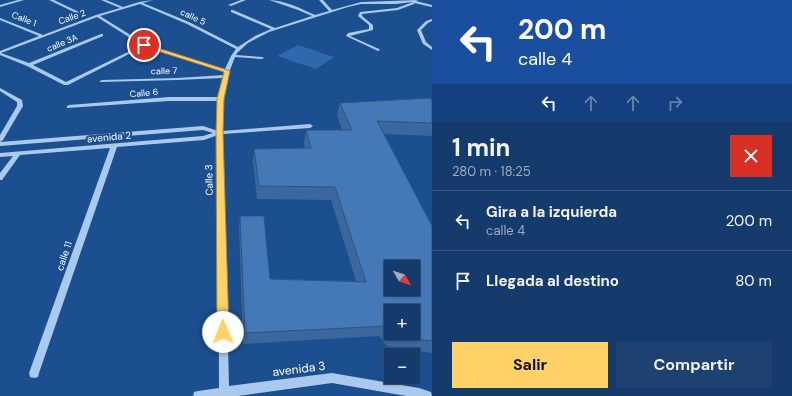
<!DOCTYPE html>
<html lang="es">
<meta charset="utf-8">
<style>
:root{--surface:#143b6b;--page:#1d4271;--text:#f1f3f6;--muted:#9dadc1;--line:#33557e;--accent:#ffd166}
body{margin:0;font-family:"DM Sans",sans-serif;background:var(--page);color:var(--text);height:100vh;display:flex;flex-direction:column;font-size:15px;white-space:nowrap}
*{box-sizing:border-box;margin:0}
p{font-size:13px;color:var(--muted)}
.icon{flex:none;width:22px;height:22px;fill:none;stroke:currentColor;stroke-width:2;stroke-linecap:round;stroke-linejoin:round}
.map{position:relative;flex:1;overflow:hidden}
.panel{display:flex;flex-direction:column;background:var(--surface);width:360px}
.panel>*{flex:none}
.banner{background:#1a4fa0;color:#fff;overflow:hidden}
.needle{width:26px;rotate:129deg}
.fabs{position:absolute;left:384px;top:260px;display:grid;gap:8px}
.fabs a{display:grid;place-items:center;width:36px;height:36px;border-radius:0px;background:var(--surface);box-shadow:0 1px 3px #0004,0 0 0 1px var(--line);font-size:20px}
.pin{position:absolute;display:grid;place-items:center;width:34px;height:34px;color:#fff;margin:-17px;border:2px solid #fff;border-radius:50%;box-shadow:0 1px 4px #0007}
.me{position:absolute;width:44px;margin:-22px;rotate:359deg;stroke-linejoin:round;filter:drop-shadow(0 0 3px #0008)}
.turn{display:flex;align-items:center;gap:14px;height:84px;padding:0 20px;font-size:18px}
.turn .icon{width:52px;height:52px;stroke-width:2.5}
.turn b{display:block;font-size:28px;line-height:34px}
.lanes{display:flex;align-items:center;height:38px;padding:0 20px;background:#0003;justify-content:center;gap:20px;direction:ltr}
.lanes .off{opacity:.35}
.round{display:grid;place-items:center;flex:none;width:42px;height:42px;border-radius:0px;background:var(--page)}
.head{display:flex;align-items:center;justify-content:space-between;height:68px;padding:0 20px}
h1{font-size:24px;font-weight:700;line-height:30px}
.button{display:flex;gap:8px;margin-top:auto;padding:8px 20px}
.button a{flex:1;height:46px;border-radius:0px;background:var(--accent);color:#111;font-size:16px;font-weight:700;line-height:46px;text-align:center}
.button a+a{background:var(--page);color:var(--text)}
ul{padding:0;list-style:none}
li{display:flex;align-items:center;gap:12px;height:60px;padding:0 20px;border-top:1px solid var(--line)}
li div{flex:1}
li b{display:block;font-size:15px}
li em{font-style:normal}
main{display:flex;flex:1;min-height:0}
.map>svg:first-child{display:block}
</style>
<main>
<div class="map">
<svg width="432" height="396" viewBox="0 0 432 396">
<rect width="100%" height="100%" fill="#1b4f8f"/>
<path fill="#2e69ad" d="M298,45L334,57L316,69L277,56Z"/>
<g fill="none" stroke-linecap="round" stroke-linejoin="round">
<path fill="#a9c9ee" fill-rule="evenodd" d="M18,0H24L0,7V5Z
M49,0H54L81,13L78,14Z
M101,0H106L123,7L139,2L153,0L143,3L189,22L238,47L255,36L271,29L231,12V10H233L275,28L312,16L298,10L269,0C284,0 302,9 315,15L329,11L319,0H323L332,10L361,2L418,0L416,1L432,5V7L414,3V4L398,10L362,14V16L373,25V30L350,36L379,49L380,50L378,51L346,36L348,33L369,29V25L358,16L360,12L397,8L413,2L396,4H361L348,7L269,32L248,43L237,53L236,55L262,57L264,58L262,59L235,57L230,70V71L229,72L223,99V131L310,124L313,126L310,128L223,134L229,386L332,373L419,388L431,392L432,396H406L332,383L238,396H193L194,392L198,391L219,388L218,135L204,140L117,147L39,373L38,377L34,378L30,377L29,373L110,148L20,155L2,180H0V173L13,156L0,157V153L203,136L213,133L203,130L0,146V142L203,126L218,131L217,101H169L67,108V106L69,105L169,97H218L223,78L177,80L100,82V81L102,80L177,78L224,75L225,71L143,46L97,17L1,53L29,63L101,34H103V36L33,65L66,82L130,51L133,52L68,85H64L27,66L0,55V51L39,36L0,20V18L43,35L96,15L120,8ZM140,4L187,24L236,49L231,56L225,69L145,44L100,16Z
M241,0H246L231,6L228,5Z
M432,19V21L428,23L421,30L426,42L432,47V50L423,44L417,30L426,21Z
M0,88L22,100L23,106L3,140L0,142V135L17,106V102L0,91Z"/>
</g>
<path fill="#3a679d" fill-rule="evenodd" d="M432,100V136L384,134L432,226V353L387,346L379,336L243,344L239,228L240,216L270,279L356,281L331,200L257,199L253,162L254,149L305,148L304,143L306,130H342L337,115L340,103ZM391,311L413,333H391Z"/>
<path fill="#4478b7" stroke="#305480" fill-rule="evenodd" d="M430,98L432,100V123L377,121L432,226V341L396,336L394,333H413V311H391V329L388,326L245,333L240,216H264L270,279L366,282L335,187L259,186L254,149L311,148L306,130H352L340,103ZM391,267H413V289H391Z"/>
<path fill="#ffd166" stroke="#a68842" d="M142,43L230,71L224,99L223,133L229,332L227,336L223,338L218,336L217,332L216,133L217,99L224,72L142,46Z"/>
<g text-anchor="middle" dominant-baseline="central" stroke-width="4" stroke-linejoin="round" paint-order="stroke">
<g font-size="9" fill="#fff" stroke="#1b4f8f">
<text transform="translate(72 17) rotate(-19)">Calle 2</text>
<text transform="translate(193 17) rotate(25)">calle 5</text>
<text transform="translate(24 19) rotate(21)">Calle 1</text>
<text transform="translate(62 43) rotate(-23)">calle 3A</text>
<text transform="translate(164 71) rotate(-1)">calle 7</text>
<text transform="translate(144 93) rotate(-5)">Calle 6</text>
</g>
<g font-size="10" fill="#fff" stroke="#1b4f8f">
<text transform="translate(109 137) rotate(-5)">avenida 2</text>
<text transform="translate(209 180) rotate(-91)">Calle 3</text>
<text transform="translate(64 256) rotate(-71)">calle 11</text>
</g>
<g font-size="12" fill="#fff" stroke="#1b4f8f">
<text transform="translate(299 369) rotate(-7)">avenida 3</text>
</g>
</g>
</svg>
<div class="fabs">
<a><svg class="needle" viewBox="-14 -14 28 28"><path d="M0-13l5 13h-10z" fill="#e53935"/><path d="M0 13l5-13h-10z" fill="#9dadc1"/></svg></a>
<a>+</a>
<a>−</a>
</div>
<div class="pin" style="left:144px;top:45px;background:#d93025"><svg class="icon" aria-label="arrive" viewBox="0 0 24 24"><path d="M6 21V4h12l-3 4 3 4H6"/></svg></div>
<svg class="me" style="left:223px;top:332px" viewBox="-20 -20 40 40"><circle r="19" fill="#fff"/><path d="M0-13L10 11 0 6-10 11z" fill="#ffd166"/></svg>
</div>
<section class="panel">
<div class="banner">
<div class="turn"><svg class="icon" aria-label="left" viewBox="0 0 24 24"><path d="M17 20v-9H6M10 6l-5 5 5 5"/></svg><div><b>200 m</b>calle 4</div></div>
<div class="lanes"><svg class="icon" aria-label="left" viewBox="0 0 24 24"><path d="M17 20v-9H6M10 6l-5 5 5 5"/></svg><svg class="icon off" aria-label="ahead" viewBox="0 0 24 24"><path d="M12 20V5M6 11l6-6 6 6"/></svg><svg class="icon off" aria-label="ahead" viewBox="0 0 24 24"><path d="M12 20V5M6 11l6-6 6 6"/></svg><svg class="icon off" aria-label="right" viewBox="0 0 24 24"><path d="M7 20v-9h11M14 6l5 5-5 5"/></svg></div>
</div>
<div class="head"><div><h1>1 min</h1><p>280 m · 18:25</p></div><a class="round" style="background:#d93025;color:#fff"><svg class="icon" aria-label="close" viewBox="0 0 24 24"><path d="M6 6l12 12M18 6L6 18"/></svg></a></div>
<ul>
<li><svg class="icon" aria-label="left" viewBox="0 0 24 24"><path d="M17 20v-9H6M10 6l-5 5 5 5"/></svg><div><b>Gira a la izquierda</b><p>calle 4</p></div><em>200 m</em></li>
<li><svg class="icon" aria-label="arrive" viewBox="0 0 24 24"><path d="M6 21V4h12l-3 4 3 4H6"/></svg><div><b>Llegada al destino</b></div><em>80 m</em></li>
</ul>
<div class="button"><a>Salir</a><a>Compartir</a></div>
</section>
</main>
